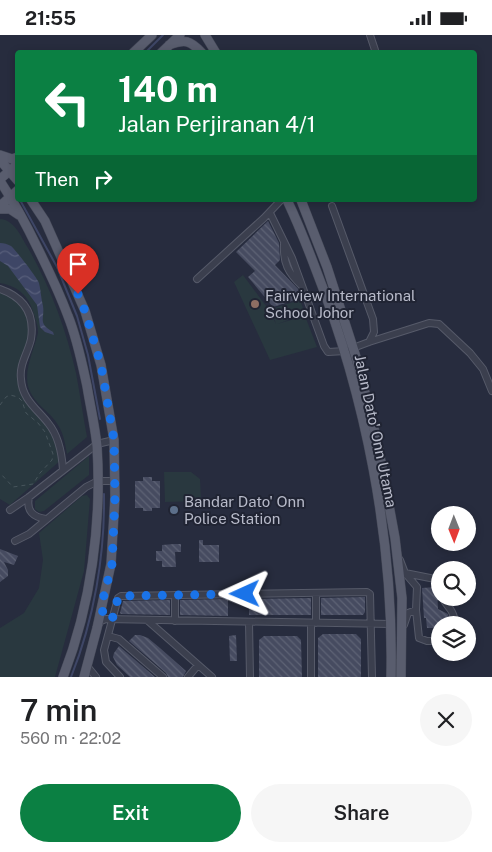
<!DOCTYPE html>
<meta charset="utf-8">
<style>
:root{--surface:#fff;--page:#f6f6f6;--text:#202124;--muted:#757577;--accent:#0b8043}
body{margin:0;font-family:"Public Sans",sans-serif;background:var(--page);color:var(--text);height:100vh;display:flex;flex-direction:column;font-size:19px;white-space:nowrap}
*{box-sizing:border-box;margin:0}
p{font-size:16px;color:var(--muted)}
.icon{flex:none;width:28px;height:28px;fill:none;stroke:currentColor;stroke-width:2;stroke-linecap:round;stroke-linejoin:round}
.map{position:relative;height:642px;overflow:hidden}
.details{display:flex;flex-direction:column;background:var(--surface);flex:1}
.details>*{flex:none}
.guide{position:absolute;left:15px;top:15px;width:462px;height:152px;border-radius:5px;box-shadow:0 2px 8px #0003;background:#0b8043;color:#fff;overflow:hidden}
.needle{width:32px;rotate:179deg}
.tools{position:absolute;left:431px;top:471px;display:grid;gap:10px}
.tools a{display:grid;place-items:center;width:45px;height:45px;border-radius:50%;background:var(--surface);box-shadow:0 2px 8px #0003;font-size:25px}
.pin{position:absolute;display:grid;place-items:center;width:42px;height:42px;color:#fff;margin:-51px -21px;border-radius:50% 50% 50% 0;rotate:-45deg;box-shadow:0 0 5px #0007}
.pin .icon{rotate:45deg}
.me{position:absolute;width:55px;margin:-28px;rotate:269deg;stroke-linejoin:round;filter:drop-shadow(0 0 4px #0008)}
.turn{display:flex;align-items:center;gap:18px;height:105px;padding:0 20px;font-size:22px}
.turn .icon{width:65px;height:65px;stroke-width:2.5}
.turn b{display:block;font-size:35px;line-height:42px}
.then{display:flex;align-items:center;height:48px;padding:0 20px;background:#0003;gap:10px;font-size:19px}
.round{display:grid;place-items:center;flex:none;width:52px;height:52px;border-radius:26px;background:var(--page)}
.head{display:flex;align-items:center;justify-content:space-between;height:85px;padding:0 20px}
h1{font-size:30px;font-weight:600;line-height:38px}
.primary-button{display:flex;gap:10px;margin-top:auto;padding:10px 20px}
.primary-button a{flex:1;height:58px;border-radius:30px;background:var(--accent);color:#fff;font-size:20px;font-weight:600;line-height:58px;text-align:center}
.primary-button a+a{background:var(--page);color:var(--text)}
.status{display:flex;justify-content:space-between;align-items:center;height:35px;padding:0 25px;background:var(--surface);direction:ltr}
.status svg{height:14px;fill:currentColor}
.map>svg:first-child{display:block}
</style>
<div class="status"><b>21:55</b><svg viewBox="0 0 49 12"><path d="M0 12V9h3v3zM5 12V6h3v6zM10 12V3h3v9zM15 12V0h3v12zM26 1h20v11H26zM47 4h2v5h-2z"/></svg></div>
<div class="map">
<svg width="492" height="642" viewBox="0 0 492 642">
<defs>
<pattern id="water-waves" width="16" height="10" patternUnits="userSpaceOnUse" patternTransform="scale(1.25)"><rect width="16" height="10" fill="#3e4666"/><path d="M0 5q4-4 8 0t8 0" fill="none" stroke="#585f7b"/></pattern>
<pattern id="building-back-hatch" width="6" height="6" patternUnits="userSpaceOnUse" patternTransform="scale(1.25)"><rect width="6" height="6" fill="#464b60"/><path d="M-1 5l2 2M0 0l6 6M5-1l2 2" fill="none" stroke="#5e6375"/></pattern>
</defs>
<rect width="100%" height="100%" fill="#272c3e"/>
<path fill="#29383f" d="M0,184C15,185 21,202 28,213C50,251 66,294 76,338C80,359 83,381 87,402L67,419C65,409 64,399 58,390C49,375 33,369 28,351C24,334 34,315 38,298C38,293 37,288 35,283C30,263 21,252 0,248Z
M243,240L269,275L276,289L271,274L300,265L305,279L277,289L305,281L317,312L270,325L234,247Z
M0,254L21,265L29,285L30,299L24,318L23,354L49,387L62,424L10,470L0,464Z
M89,421V440L44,476L39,477L35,474V466Z
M164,437H191L200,444L201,466L165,467Z
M87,460L90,464L84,536L55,642H0V593L24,578L39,553L43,525L39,498L82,461Z"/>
<path fill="url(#water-waves)" d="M0,208C4,208 7,209 11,211C15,214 38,244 39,248C41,256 41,264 43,271C45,284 37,288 53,297L54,300L45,297L40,292L37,270L8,231L0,226Z"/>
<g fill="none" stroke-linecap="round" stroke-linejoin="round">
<path stroke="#3e4666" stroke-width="2" d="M145,18L163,0
M20,165L57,232L77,281L88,320L100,384
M71,642C94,585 105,520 104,459"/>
</g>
<path fill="url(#building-back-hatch)" d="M268,186L279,208L280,225L275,230L298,254L301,263L273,272L248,242L255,236L236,217Z
M143,442H152V446H160V473H152V476H143V473H135V446H143Z
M199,505H203V510H219V527H199Z
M174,509H181V517H175L176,532H162V526H156V516H162V510Z
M0,514L18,521L14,530L4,527L8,535V541L0,547Z
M435,552L437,554L438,574L448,579L450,590H440V593H427L426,583H424L422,553Z
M365,562V577L363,580H321V563Z
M311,563V580H249V564Z
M228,564V581L180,580V565Z
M170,565V580L121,579L120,578L123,566Z
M323,599H356L361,604V642H318V603Z
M135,600H140L148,603L160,613L186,636L183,642H168L166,638L129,606Z
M236,600L237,626H230L229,601Z
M264,601H297L301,605L302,642H259V605Z
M119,611L155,642H130L117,630L113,622L114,618Z"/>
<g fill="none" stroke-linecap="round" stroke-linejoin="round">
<g stroke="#565a69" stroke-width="8">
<path id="minor" d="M370,0L376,18
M332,171L373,284L374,297L369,307
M270,178L292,223L324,311L328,317L345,316L369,307L429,288L439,289L470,318L483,334L492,356
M284,209C283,228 288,238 302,251
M197,244L264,183L281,165
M0,254C23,262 35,278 31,304C28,318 19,329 21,344C22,364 37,374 48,388C59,401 62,419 63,435
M29,462C26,476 33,482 46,484
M10,475L29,462L97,409L114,405
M15,506L29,499L86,452L98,446H114
M400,525L405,538L417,552L416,575L408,578L404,590
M405,538L435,544L438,546L440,550
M316,558V588
M175,560V586
M443,562C445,570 449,571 452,577C454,581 455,586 455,590
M416,575L419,603L427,606H440
M147,585L212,642
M249,587L250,642
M311,588V642
M99,589L101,586L106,584L391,589
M108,601L119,604L163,642
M87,631L96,642
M120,642L106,627L104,615L118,563L121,561L367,557L370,559L372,642
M188,642L198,630"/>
</g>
<g stroke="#444857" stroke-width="10">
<path id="major" d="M205,0L216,18
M169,10C185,4 190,5 202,18
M133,18L152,0
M161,18L180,0
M0,120L12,124L18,122
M0,125L18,146
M0,144L18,129
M0,146C14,167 26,189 37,212C48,234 59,257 68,281C77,303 82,328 87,351C90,370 95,391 97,411C102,488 91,570 63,642
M31,165L45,186L85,276L101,330L114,405L115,462L111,529L97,593L84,642
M287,165C298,188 307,211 316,235C366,362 394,505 391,642
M301,165L327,232L356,322L377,405L395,503L402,563L401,642
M0,171L18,155
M0,174H10L19,180"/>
</g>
<path stroke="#47555c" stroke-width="1" stroke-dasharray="4 4" stroke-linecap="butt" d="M0,370L6,362L10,360L18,362L22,366L26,378L38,388L45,397L53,419L52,425L40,438L33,449L13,452L0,438"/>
<use href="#minor" stroke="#3b3f4e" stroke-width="6"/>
<use href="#major" stroke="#595d6e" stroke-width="9"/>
</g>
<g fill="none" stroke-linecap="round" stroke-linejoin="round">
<path stroke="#1a73e8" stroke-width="9" stroke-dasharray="0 16.2" d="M78,259L85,276L101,330L114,405L115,462L112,529L101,572L104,580L112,585L118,563L121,561L245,559"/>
</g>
<circle fill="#8d6e63" stroke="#202433" stroke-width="2" cx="255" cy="269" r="5"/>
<circle fill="#5c6f8a" stroke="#202433" stroke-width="2" cx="174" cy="475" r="5"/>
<g text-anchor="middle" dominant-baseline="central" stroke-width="4" stroke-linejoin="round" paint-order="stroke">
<g font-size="15" fill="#b7bac9" stroke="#202433" text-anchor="start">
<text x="265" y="260">Fairview International<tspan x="265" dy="17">School Johor</tspan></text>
<text x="184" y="466">Bandar Dato' Onn<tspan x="184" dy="17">Police Station</tspan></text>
</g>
<g font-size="15" fill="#b7bac9" stroke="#202433">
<text transform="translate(376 396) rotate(78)">Jalan Dato' Onn Utama</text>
</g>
</g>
</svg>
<div class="tools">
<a><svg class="needle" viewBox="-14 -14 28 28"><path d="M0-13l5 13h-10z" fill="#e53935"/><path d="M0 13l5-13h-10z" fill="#757577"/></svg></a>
<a><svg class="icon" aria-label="search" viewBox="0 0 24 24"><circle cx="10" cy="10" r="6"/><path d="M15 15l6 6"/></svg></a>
<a><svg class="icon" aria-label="layers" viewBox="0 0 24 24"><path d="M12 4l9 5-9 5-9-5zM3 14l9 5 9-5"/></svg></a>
</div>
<div class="pin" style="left:78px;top:259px;background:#d93025"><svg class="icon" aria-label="arrive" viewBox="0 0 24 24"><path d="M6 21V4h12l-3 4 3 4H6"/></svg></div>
<svg class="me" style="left:245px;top:559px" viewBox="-20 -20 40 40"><path d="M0-17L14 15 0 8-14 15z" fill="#1a73e8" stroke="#fff" stroke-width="4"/></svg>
<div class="guide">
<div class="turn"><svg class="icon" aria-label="left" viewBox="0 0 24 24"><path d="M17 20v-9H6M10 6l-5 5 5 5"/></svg><div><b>140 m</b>Jalan Perjiranan 4/1</div></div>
<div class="then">Then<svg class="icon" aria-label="right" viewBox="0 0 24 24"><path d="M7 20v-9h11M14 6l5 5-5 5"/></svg></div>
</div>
</div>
<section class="details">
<div class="head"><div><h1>7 min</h1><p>560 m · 22:02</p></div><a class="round"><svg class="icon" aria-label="close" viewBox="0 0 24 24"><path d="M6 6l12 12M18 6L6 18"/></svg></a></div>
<div class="primary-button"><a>Exit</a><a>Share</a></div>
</section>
